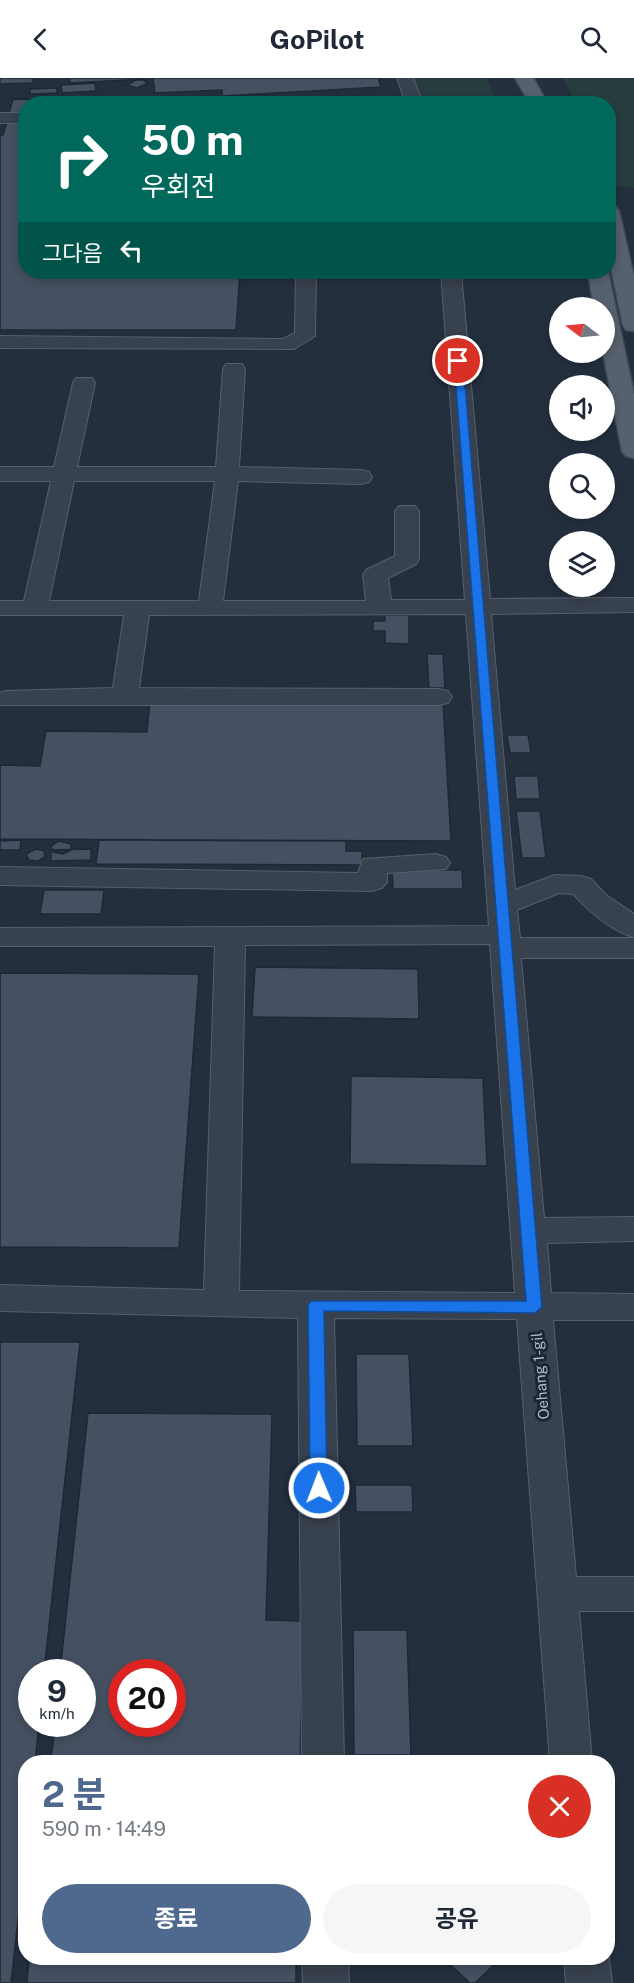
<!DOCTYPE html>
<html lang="ko">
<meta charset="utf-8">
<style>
:root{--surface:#fff;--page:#f6f6f7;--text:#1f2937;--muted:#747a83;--accent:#4f688e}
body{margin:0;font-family:"Public Sans","Noto Sans KR",sans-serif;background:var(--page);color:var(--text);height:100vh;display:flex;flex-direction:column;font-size:22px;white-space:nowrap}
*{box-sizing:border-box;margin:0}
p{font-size:20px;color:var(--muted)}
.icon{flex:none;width:33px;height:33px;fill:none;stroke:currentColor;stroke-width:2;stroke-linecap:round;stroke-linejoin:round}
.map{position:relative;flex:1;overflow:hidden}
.side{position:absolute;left:18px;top:1677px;width:597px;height:210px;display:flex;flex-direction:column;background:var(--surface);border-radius:24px;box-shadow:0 3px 9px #0003}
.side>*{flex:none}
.top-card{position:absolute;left:18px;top:18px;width:598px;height:183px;border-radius:24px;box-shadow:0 3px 9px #0003;background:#00695c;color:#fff;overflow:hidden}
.needle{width:39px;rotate:286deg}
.controls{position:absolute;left:549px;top:219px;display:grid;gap:12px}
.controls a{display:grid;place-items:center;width:66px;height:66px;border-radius:50%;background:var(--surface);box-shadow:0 3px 9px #0003;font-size:30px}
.speed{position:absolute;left:18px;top:1581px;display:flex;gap:12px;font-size:30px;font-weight:700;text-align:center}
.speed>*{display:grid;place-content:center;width:78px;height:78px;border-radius:50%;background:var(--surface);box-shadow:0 3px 9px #0003;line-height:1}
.speed small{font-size:15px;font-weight:400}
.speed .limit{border:9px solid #d22;background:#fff;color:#111}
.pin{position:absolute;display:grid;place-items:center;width:51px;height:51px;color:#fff;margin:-26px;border:3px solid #fff;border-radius:50%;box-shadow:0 2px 6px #0007}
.me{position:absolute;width:66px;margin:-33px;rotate:359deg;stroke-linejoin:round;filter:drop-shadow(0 0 4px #0008)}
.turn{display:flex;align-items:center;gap:21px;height:126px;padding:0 24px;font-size:27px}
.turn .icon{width:78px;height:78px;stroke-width:2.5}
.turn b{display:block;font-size:42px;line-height:51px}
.then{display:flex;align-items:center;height:57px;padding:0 24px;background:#0003;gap:12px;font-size:22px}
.round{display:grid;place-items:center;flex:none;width:63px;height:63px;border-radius:32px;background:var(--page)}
.overview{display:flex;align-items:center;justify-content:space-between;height:102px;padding:0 24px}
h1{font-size:36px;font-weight:700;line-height:45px;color:var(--accent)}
.cta{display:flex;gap:12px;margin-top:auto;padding:12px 24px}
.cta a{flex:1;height:69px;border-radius:36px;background:var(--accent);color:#fff;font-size:24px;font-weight:700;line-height:69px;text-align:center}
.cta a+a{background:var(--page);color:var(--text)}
header{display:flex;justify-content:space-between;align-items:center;height:78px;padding:0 24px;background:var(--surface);font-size:27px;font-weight:700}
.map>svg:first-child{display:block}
</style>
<header><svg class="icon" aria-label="back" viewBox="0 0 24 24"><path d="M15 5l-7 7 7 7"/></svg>GoPilot<svg class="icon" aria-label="search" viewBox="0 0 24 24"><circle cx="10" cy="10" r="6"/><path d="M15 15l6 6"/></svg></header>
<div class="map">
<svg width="634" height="1905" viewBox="0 0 634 1905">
<rect width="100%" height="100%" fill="#242f3e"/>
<path fill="#263c3f" d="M407,0H487L497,25H415Z
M563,0H634V110L614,108L609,97V26L576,25Z"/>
<path fill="#455162" stroke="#1f2835" stroke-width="1.5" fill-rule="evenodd" d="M0,0H33V5L0,6Z
M70,0H146V1L70,5Z
M153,0H378L381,9L222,18V12L155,15Z
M136,2H143L148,5L137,10L127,7Z
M95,5L96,13L62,15L61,7Z
M57,10V15L30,16V11Z
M13,21L169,22L168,26H26V35H9Z
M7,44H26V194H240L236,252H0V57H3Z
M385,537H409V566L385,565V553H373V543H385Z
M427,576H443L445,610H429Z
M150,622L443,623L451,763L0,761V687L40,688L46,653L147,654Z
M507,657H528L531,675H510Z
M514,698H538L540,721H516Z
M516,733H540L546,780H522Z
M21,762L20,772H0V763Z
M99,762L346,763V773H362V787L96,786Z
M59,763L71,766V772L63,776L53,774L51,768Z
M36,771L44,773L45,779L38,783L29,782L26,776Z
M91,771V782L51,783V772Z
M392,791L462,792L463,811H393Z
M44,812H104L101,836H40Z
M255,889L418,891L419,941L252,939Z
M0,895L199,896L179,1170L0,1169Z
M351,998L483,1000L487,1088L350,1086Z
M0,1264H80L44,1594H32V1646H39L35,1684H26V1770L11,1905H0Z
M356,1276H409L413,1368H357Z
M88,1335L272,1336L266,1542L303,1543L300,1684H51L55,1646H82V1594H60ZM122,1594H172V1646H122Z
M355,1407H412L413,1434H356Z
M353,1552H407L411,1677H354Z
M29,1880H296V1905H27Z
M443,1880H501L475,1905H470Z"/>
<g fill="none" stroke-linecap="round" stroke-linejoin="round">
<g stroke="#565f6c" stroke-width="2">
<path id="minor" d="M397,0H413L423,26H406Z
M0,35H26V45H0Z
M296,194H316L315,258L294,271L0,270V258L283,261L295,255Z
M441,194H461L490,521L634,520V534L491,536L515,812L555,797L581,798L591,801L606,817L634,836V859C611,853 589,833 573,816L559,815L517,832L520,860H634V880H521L544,1140L634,1139V1163L547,1165L551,1215L634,1216V1242H553L576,1499H634V1533H579L592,1684H550L517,1241L334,1240L344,1684H302L298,1240L0,1233V1207L204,1212L215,868H0V850L489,848L466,536L149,537L139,610L439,611L448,613L452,619L448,625L439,627H0V615L6,613L113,610L124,537H0V523H24L51,403H0V389H54L73,305L76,300H92L95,305L77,389H216L223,291L226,286H242L245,291L239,389L361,392L369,394L372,399L369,404L361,406L238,403L223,523H366L363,497L366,492L395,478V433L399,428H415L419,433V481L416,486L388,500L391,522H465ZM74,403H215L199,523H49ZM490,866L515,1215L239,1213L245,867Z
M436,776L446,779L450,785L446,791L387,795V804L382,810L372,813L0,807V789L358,795L363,781Z
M608,1874L612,1905H566L564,1880H608Z
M302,1880H348L349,1905H303Z"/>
</g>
<g stroke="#414a57" stroke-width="3">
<path id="major" d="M515,0H533L548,26H530Z
M609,127L616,129L619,133L634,199V253L626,252L623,247L609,180Z
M588,194H608L634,316V380L626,378L622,373L603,274L604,230H594Z"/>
</g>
<use href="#minor" fill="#38414e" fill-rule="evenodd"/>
<use href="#major" fill="#56606e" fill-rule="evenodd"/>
</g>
<path fill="#1a73e8" stroke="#114b97" stroke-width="1.5" d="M458,280L463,283L542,1229L535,1235L324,1233L327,1410L325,1415H313L310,1410L308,1227L311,1223H526L454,283Z"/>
<g text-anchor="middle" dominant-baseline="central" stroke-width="6" stroke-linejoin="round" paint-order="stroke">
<g font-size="15" fill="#b4bcc9" stroke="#1d2633">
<text transform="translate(540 1298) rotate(-95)">Oehang 1-gil</text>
</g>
</g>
</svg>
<div class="controls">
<a><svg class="needle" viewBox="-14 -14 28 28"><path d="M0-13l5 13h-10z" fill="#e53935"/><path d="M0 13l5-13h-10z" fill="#747a83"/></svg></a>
<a><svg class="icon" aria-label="sound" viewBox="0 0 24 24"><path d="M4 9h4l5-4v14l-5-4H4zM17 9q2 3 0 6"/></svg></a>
<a><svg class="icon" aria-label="search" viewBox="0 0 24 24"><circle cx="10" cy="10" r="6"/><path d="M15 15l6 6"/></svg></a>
<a><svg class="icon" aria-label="layers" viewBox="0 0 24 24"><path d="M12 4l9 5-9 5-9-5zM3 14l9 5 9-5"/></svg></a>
</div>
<div class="speed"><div>9<small>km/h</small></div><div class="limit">20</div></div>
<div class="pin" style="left:458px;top:283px;background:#d93025"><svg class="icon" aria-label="arrive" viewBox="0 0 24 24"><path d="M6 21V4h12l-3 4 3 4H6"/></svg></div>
<svg class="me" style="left:319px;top:1410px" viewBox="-20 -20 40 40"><circle r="17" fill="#1a73e8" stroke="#fff" stroke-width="3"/><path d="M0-11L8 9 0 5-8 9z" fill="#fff"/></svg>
<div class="top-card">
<div class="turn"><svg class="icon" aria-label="right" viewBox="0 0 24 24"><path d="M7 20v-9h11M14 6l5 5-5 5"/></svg><div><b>50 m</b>우회전</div></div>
<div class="then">그다음<svg class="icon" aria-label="left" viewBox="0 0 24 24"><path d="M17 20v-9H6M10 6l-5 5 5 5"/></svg></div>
</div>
<section class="side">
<div class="overview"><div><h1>2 분</h1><p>590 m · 14:49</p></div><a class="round" style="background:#d93025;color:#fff"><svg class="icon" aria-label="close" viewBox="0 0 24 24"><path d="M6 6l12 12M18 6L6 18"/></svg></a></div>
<div class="cta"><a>종료</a><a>공유</a></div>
</section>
</div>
